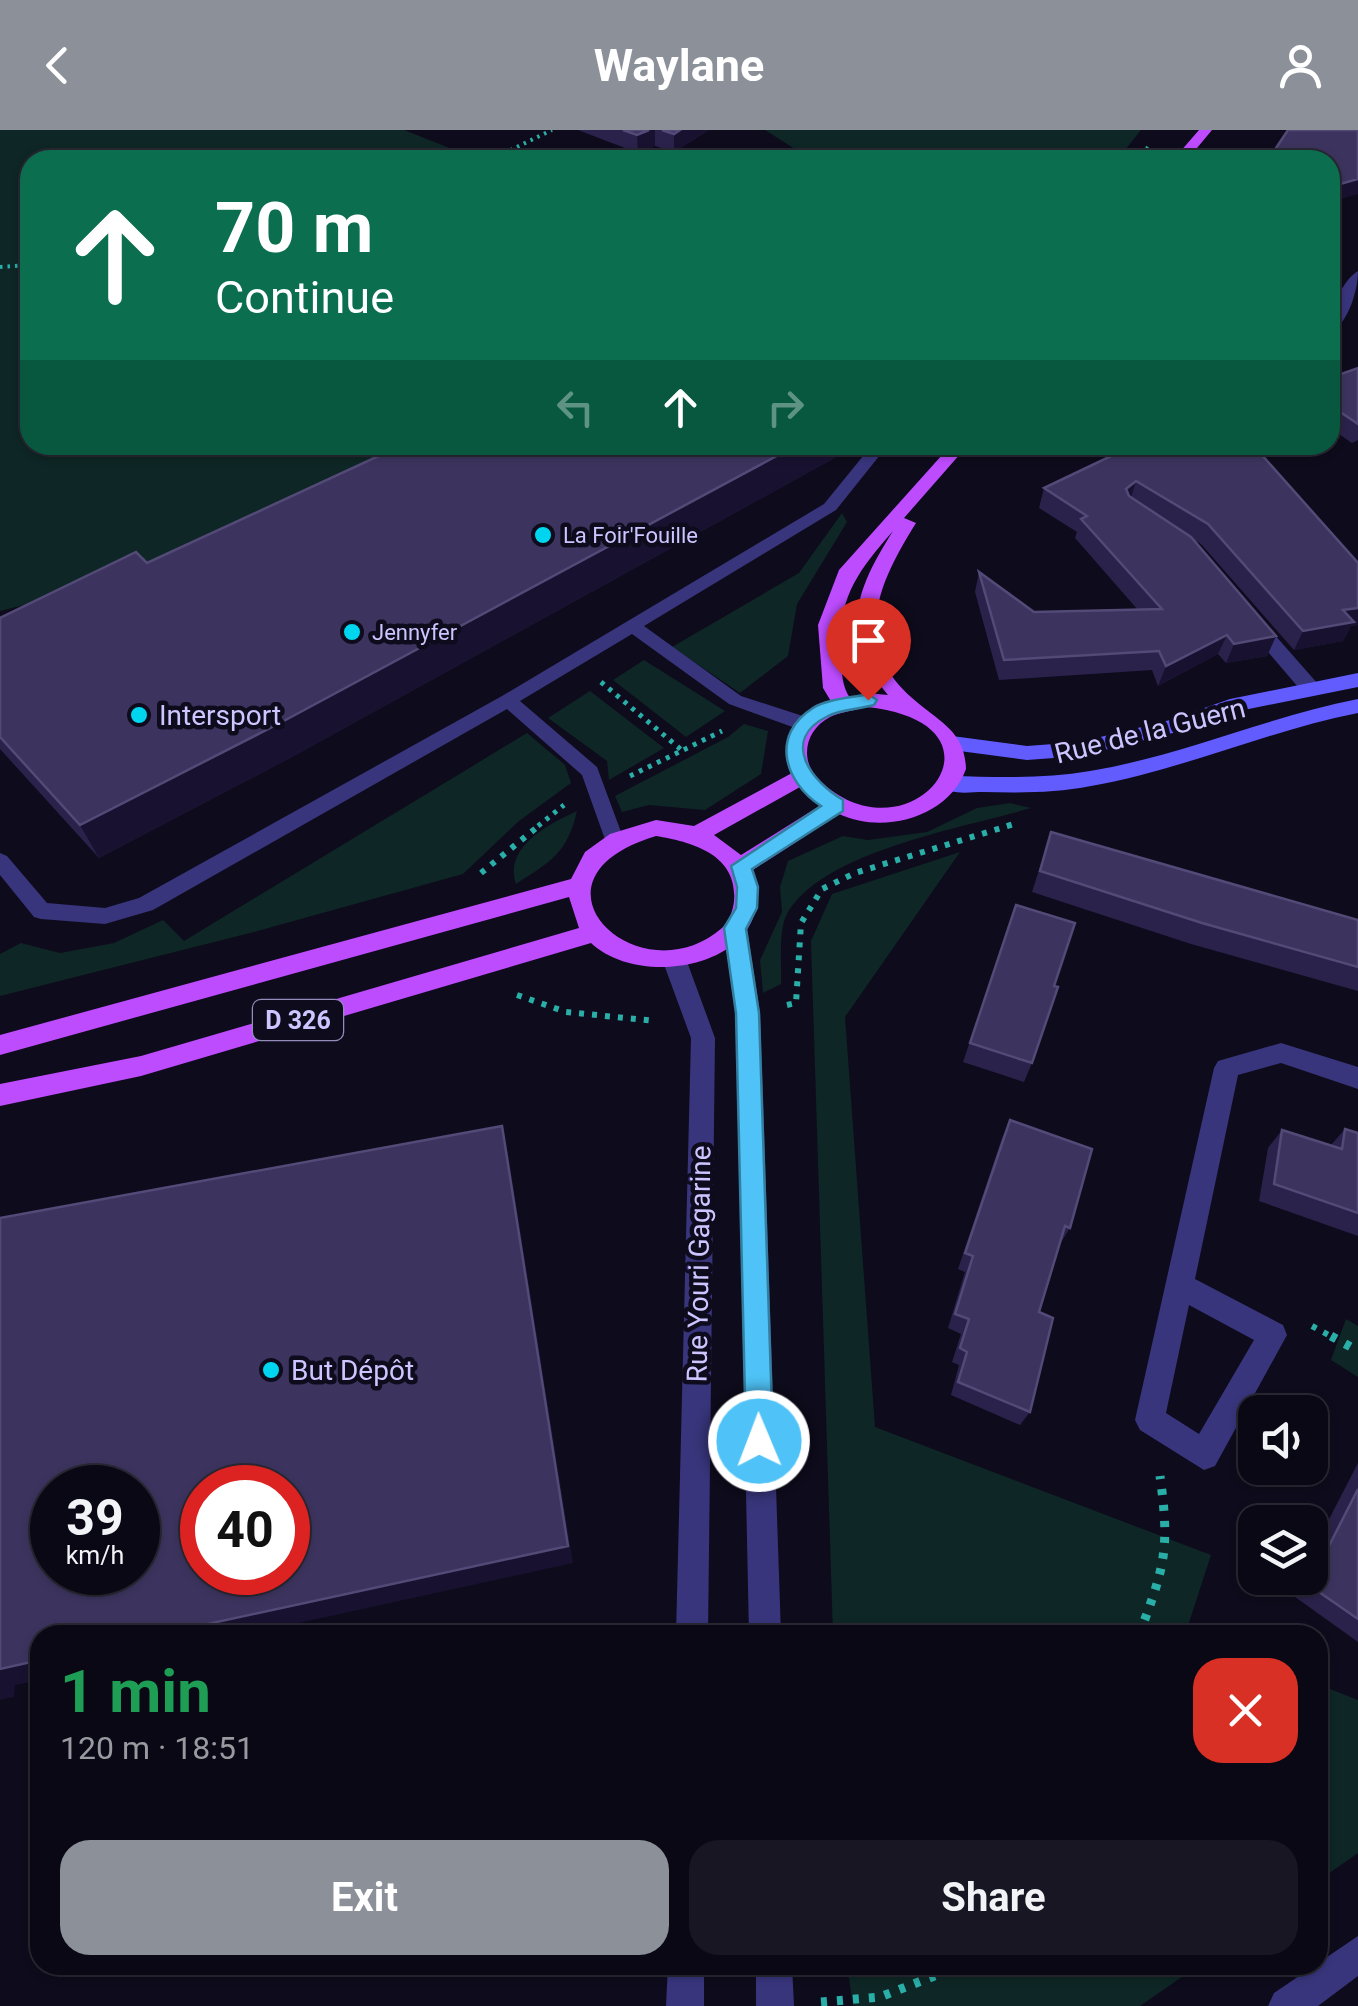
<!DOCTYPE html>
<meta charset="utf-8">
<style>
:root{--surface:#0a0815;--page:#181622;--text:#f1f3f6;--muted:#999aa0;--line:#2a2934;--accent:#8c9099}
body{margin:0;font-family:Roboto,sans-serif;background:var(--page);color:var(--text);height:100vh;display:flex;flex-direction:column;font-size:38px;white-space:nowrap}
*{box-sizing:border-box;margin:0}
p{font-size:32px;color:var(--muted)}
.icon{flex:none;width:55px;height:55px;fill:none;stroke:currentColor;stroke-width:2;stroke-linecap:round;stroke-linejoin:round}
.map{position:relative;flex:1;overflow:hidden}
.drawer{position:absolute;left:30px;top:1495px;width:1298px;height:350px;display:flex;flex-direction:column;background:var(--surface);border-radius:30px;box-shadow:0 2px 8px #0004,0 0 0 2px var(--line)}
.drawer>*{flex:none}
.hud{position:absolute;left:20px;top:20px;width:1320px;height:305px;border-radius:30px;box-shadow:0 2px 8px #0004,0 0 0 2px var(--line);background:#0b6e4f;color:#fff;overflow:hidden}
.fabs{position:absolute;left:1238px;top:1265px;display:grid;gap:20px}
.fabs a{display:grid;place-items:center;width:90px;height:90px;border-radius:20px;background:var(--surface);box-shadow:0 2px 8px #0004,0 0 0 2px var(--line);font-size:50px}
.speed{position:absolute;left:30px;top:1335px;display:flex;gap:20px;font-size:50px;font-weight:700;text-align:center}
.speed>*{display:grid;place-content:center;width:130px;height:130px;border-radius:50%;background:var(--surface);box-shadow:0 2px 8px #0004,0 0 0 2px var(--line);line-height:1}
.speed small{font-size:25px;font-weight:400}
.speed .limit{border:15px solid #d22;background:#fff;color:#111}
.pin{position:absolute;display:grid;place-items:center;width:85px;height:85px;color:#fff;margin:-102px -42px;border-radius:50% 50% 50% 0;rotate:-45deg;box-shadow:0 0 10px #0007}
.pin .icon{rotate:45deg}
.me{position:absolute;width:110px;margin:-55px;rotate:359deg;stroke-linejoin:round;filter:drop-shadow(0 0 8px #0008)}
.turn{display:flex;align-items:center;gap:35px;height:210px;padding:0 30px;font-size:45px}
.turn .icon{width:130px;height:130px;stroke-width:2.5}
.turn b{display:block;font-size:70px;line-height:85px}
.lanes{display:flex;align-items:center;height:95px;padding:0 30px;background:#0003;justify-content:center;gap:50px;direction:ltr}
.lanes .off{opacity:.35}
.round{display:grid;place-items:center;flex:none;width:105px;height:105px;border-radius:30px;background:var(--page)}
.overview{display:flex;align-items:center;justify-content:space-between;height:170px;padding:0 30px}
h1{font-size:60px;font-weight:700;line-height:75px;color:#1e9e55}
.action{display:flex;gap:20px;margin-top:auto;padding:20px 30px}
.action a{flex:1;height:115px;border-radius:30px;background:var(--accent);color:#fff;font-size:40px;font-weight:700;line-height:115px;text-align:center}
.action a+a{background:var(--page);color:var(--text)}
header{display:flex;justify-content:space-between;align-items:center;height:130px;padding:0 30px;background:var(--accent);color:#fff;font-size:45px;font-weight:700}
.map>svg:first-child{display:block}
</style>
<header><svg class="icon" aria-label="back" viewBox="0 0 24 24"><path d="M15 5l-7 7 7 7"/></svg>Waylane<svg class="icon" aria-label="person" viewBox="0 0 24 24"><circle cx="12" cy="8" r="4"/><path d="M4 21q1-7 8-7t8 7"/></svg></header>
<div class="map">
<svg width="1358" height="1876" viewBox="0 0 1358 1876">
<rect width="100%" height="100%" fill="#0e0b1c"/>
<path fill="#0e2625" d="M0,0H404L480,30H30V315H454L137,447L0,481Z
M765,0H1141L1117,30H776L798,21Z
M842,383L847,392L797,474L788,526L740,563L672,517L799,443Z
M644,530L725,581L686,607L613,550Z
M590,561L664,618L609,650L607,631L548,588Z
M744,594L768,601L761,644L705,680L649,675L622,682L615,666L728,607Z
M527,603L565,635L571,653L519,691L463,744L254,802L0,866V824L21,813L60,823L114,813L163,790L184,811Z
M1010,673L1031,678C964,698 822,721 787,784C778,800 782,835 781,854L763,863L760,830L782,782L780,757L788,731L843,706L868,710L927,702L977,678Z
M577,681C567,724 551,731 516,754C503,717 549,694 577,681Z
M960,722L845,887L875,1297L1211,1425L1185,1505H833L811,811L832,764Z
M1346,1189L1358,1196V1247L1331,1230Z
M1320,1555L1358,1570V1723L1318,1751Z
M847,1835H1199L1140,1876H853Z"/>
<g fill="none" stroke-linecap="round" stroke-linejoin="round">
<path stroke="#2aaea8" stroke-width="4" stroke-dasharray="2.5 5" stroke-linecap="butt" d="M490,30L552,0
M1137,30L1148,17
M0,137L30,135"/>
<path stroke="#2aaea8" stroke-width="5" stroke-dasharray="4 6" stroke-linecap="butt" d="M601,552L684,622
M630,646L722,601
M538,696L564,675
M1007,696L1014,694"/>
<path stroke="#2aaea8" stroke-width="6" stroke-dasharray="5 8" stroke-linecap="butt" d="M481,743L541,694
M517,865L566,882L656,891
M787,875L796,873L801,793L822,759L855,743L1014,694
M1312,1196L1336,1209"/>
<path stroke="#2aaea8" stroke-width="9" stroke-dasharray="6 10" stroke-linecap="butt" d="M1331,1206L1358,1221
M1139,1505C1165,1436 1170,1419 1160,1346
M821,1872L880,1867L942,1843L949,1835"/>
<path fill="#38357c" fill-rule="evenodd" d="M872,315H888L836,380L644,496L741,566L812,589V599H798L729,574L632,504L520,571L597,637L624,710L621,715H607L582,645L507,579L153,780L105,794L41,789L34,787L0,745V723L7,726L47,773L105,778L139,768L502,566L824,374Z"/>
<path fill="#38357c" fill-rule="evenodd" d="M1358,141C1358,161 1348,193 1330,204C1330,183 1340,152 1358,141Z
M1252,485L1259,487L1318,554V564H1304L1245,495V487Z
M1281,913L1358,937V959L1281,933L1238,945L1195,1149L1283,1195L1287,1205L1215,1336L1204,1340L1140,1300L1135,1290L1214,938L1218,931ZM1189,1175L1254,1210L1199,1304L1166,1283Z
M1358,1806V1846L1318,1876H1268L1274,1863Z"/>
<path fill="#38357c" fill-rule="evenodd" d="M735,789L747,798L760,883L781,1505H749L736,883L723,798Z
M674,820L682,822L686,829L715,908L708,1505H676L691,908L662,829L666,822Z
M668,1835H704V1876H666Z
M756,1835H792L794,1876H756Z"/>
<path fill="#625cff" fill-rule="evenodd" d="M1358,543V557L1234,582L1181,601L1080,626L1027,630L952,620L942,613L952,606L1027,616L1080,612L1170,590L1230,569Z
M1358,569V583C1267,601 1182,640 1091,656C1055,663 1019,663 983,662C969,662 949,666 940,654L951,646C997,647 1044,649 1090,641C1181,626 1267,587 1358,569Z"/>
<path fill="#be4cff" fill-rule="evenodd" d="M1199,0H1212L1187,30H1173Z
M951,315H968L904,388L916,393C877,455 849,518 918,573C942,593 965,603 966,639C949,687 884,705 839,684L751,741C786,831 646,864 591,813L141,946L0,976V954L141,926L579,798L569,767L0,925V905L571,749L585,722L610,704L656,690L694,696L792,643C778,608 797,582 832,573L823,558L818,495L839,440ZM893,401C855,461 838,506 888,565L867,563L850,568C842,556 842,544 841,529C836,471 856,443 893,401ZM867,577C1023,594 910,737 819,650C799,630 805,600 830,587C840,582 856,580 867,577ZM800,657L821,675L741,725L714,705ZM656,706C693,712 738,725 734,771C733,781 729,791 722,798C639,870 512,749 656,706Z"/>
</g>
<path fill="#2b224b" d="M578,0H709L674,22L655,16L638,23Z
M1358,238V310L1352,313L1330,298V248Z
M426,315H858L292,627L99,728L0,619V488L147,433Z
M1134,315L1358,433V495L1351,496L1343,511L1294,520L1201,414L1191,408L1276,506L1267,526L1226,533L1218,524L1158,556L1152,540L999,550L975,462L979,442L1034,482L1138,480L1075,408L1077,402L1039,378L1044,358Z
M1051,702L1358,790V861L1191,814L1032,762Z
M1016,775L1054,856L1032,933L1024,952L963,932Z
M1010,990L1070,1098L1060,1114L1039,1182L1030,1282L1020,1295L951,1265L959,1235L952,1232L961,1204L948,1198L965,1142L958,1139L1002,1008Z
M1345,999L1358,1003V1106L1259,1071L1268,1018L1282,1000L1331,1015Z
M1358,1333V1512L1291,1464L1299,1448H1310V1426Z"/>
<path fill="#181230" d="M649,0H655V16L638,23L637,5Z
M680,0H709L674,22V4Z
M1358,49V64L1333,71L1330,77V71L1340,54Z
M797,315H858L292,627L99,728L80,695Z
M1136,351L1130,371L1126,359Z
M1358,478V495L1351,496L1343,511L1294,520L1303,501L1343,480Z
M1227,505L1218,524L1158,556L1166,536Z
M1276,506L1267,526L1226,533L1234,514Z
M502,996L509,1029L573,1433L244,1505H157Z
M40,1530V1550L15,1555L14,1567L0,1570V1539Z"/>
<path fill="#3c345e" stroke="#534a77" stroke-width="2.5" fill-rule="evenodd" d="M623,0H649L637,5Z
M662,0H680L674,4Z
M1288,0H1358V49L1340,54L1330,71V30H1268Z
M1358,238V294L1330,275V248Z
M426,315H797L280,593L80,695L0,607V488L136,422L147,433L398,317L407,324Z
M1134,315H1253L1358,433V478L1343,480L1354,492L1303,501L1208,394L1136,351L1126,359L1129,366L1191,407L1276,506L1234,514L1227,505L1166,536L1159,521L1004,530L979,442L1034,482L1162,479L1081,389L1087,386L1044,358Z
M1051,702L1358,790V837L1202,793L1040,741Z
M1016,775L1075,793L1054,856L1058,857L1032,933L970,913Z
M1010,990L1092,1019L1070,1098L1065,1096L1039,1182L1053,1188L1030,1282L958,1252L967,1222L960,1218L969,1189L955,1184L973,1126L965,1123Z
M502,996L568,1416L157,1505H40V1530L0,1539V1088ZM52,1358H138V1442H52ZM202,1358H288V1442H202Z
M1345,999L1358,1003V1083L1274,1054L1282,1000L1342,1019Z
M1358,1359V1489L1309,1455Z"/>
<path fill="#4fc3f7" stroke="#337fa1" stroke-width="2.5" d="M868,564L877,570L874,575C860,579 841,579 828,586C779,610 812,652 843,670V681L752,739L758,757L757,778L746,799L759,883L773,1311L769,1320L759,1324L750,1320L746,1311L736,883L724,798L736,778L737,757L731,736L821,676C784,652 770,605 813,578C827,569 851,568 868,564Z"/>
<g fill="#00d5f0" stroke="#0e0b1c" stroke-width="4">
<circle cx="543" cy="405" r="10"/>
<circle cx="352" cy="502" r="10"/>
<circle cx="139" cy="585" r="10"/>
<circle cx="271" cy="1240" r="10"/>
</g>
<g text-anchor="middle" dominant-baseline="central" stroke-width="9" stroke-linejoin="round" paint-order="stroke">
<g font-size="22" fill="#ccc5ff" stroke="#0e0b1c" text-anchor="start">
<text x="563" y="405">La Foir'Fouille</text>
<text x="372" y="502">Jennyfer</text>
</g>
<rect fill="#0e0b1c" stroke="#938dbb" stroke-width="2.5" x="253" y="870" width="90" height="40" rx="8"/>
<g font-size="25" font-weight="bold" fill="#ccc5ff">
<text x="298" y="890">D 326</text>
</g>
<g font-size="28" fill="#ccc5ff" stroke="#0e0b1c" text-anchor="start">
<text x="159" y="585">Intersport</text>
<text x="291" y="1240">But Dépôt</text>
</g>
<g font-size="28" fill="#ccc5ff" stroke="#0e0b1c">
<text transform="translate(1150 601) rotate(-14)">Rue de la Guern</text>
<text transform="translate(699 1134) rotate(-89)">Rue Youri Gagarine</text>
</g>
</g>
</svg>
<div class="fabs">
<a><svg class="icon" aria-label="sound" viewBox="0 0 24 24"><path d="M4 9h4l5-4v14l-5-4H4zM17 9q2 3 0 6"/></svg></a>
<a><svg class="icon" aria-label="layers" viewBox="0 0 24 24"><path d="M12 4l9 5-9 5-9-5zM3 14l9 5 9-5"/></svg></a>
</div>
<div class="speed"><div>39<small>km/h</small></div><div class="limit">40</div></div>
<div class="pin" style="left:868px;top:570px;background:#d93025"><svg class="icon" aria-label="arrive" viewBox="0 0 24 24"><path d="M6 21V4h12l-3 4 3 4H6"/></svg></div>
<svg class="me" style="left:759px;top:1311px" viewBox="-20 -20 40 40"><circle r="17" fill="#4fc3f7" stroke="#fff" stroke-width="3"/><path d="M0-11L8 9 0 5-8 9z" fill="#fff"/></svg>
<div class="hud">
<div class="turn"><svg class="icon" aria-label="ahead" viewBox="0 0 24 24"><path d="M12 20V5M6 11l6-6 6 6"/></svg><div><b>70 m</b>Continue</div></div>
<div class="lanes"><svg class="icon off" aria-label="left" viewBox="0 0 24 24"><path d="M17 20v-9H6M10 6l-5 5 5 5"/></svg><svg class="icon" aria-label="ahead" viewBox="0 0 24 24"><path d="M12 20V5M6 11l6-6 6 6"/></svg><svg class="icon off" aria-label="right" viewBox="0 0 24 24"><path d="M7 20v-9h11M14 6l5 5-5 5"/></svg></div>
</div>
<section class="drawer">
<div class="overview"><div><h1>1 min</h1><p>120 m · 18:51</p></div><a class="round" style="background:#d93025;color:#fff"><svg class="icon" aria-label="close" viewBox="0 0 24 24"><path d="M6 6l12 12M18 6L6 18"/></svg></a></div>
<div class="action"><a>Exit</a><a>Share</a></div>
</section>
</div>
